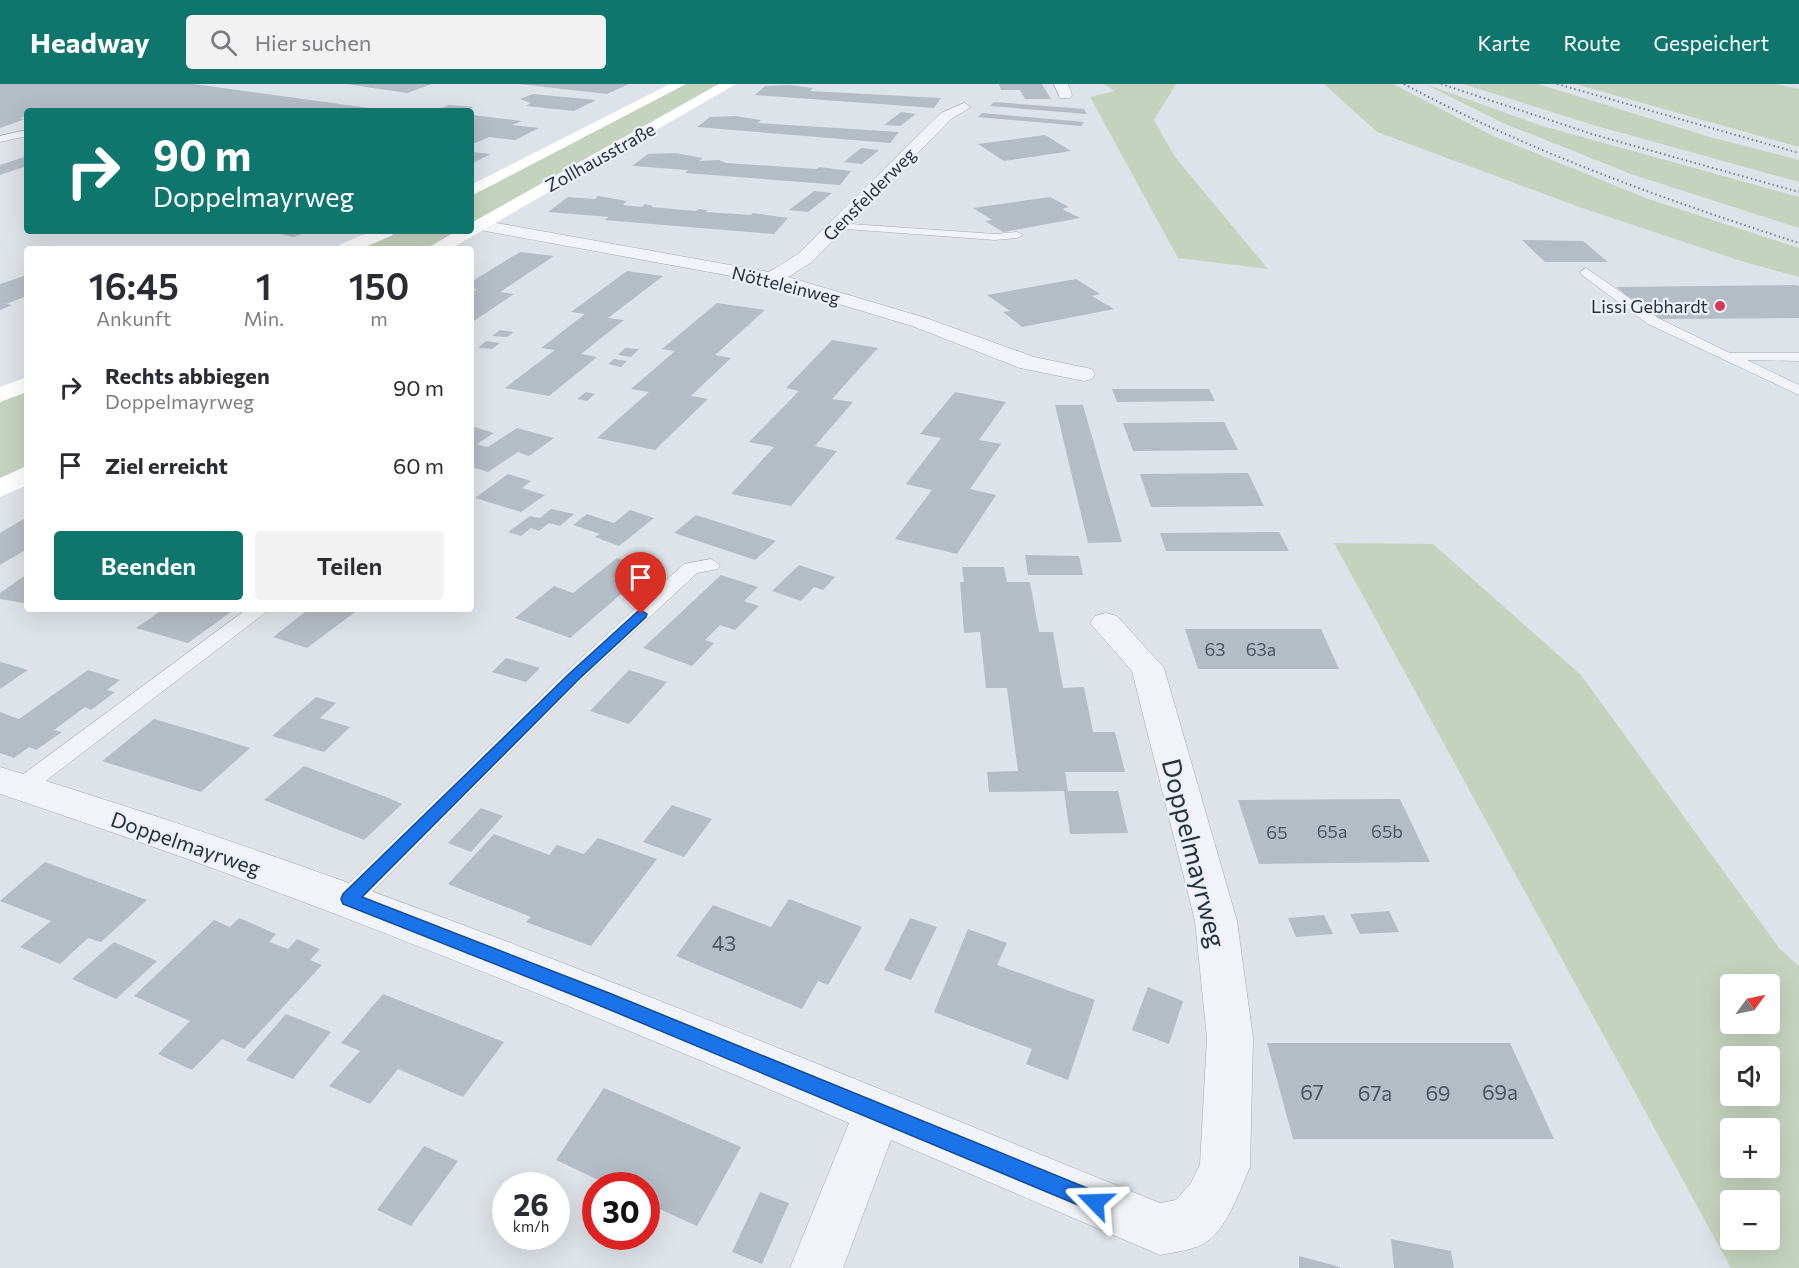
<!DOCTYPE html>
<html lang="de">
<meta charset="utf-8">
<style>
:root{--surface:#fff;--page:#f2f2f3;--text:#2b2b33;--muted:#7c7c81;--accent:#0f766e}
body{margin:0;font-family:Commissioner,sans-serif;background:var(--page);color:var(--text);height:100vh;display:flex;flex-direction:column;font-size:22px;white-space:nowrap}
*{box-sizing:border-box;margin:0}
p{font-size:20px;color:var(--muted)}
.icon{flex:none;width:33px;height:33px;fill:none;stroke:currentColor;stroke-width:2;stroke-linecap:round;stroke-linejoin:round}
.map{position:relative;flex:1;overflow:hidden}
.drawer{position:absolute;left:24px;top:162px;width:450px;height:366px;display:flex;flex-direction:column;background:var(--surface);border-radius:6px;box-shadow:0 6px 24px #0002}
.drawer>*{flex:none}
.hud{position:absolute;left:24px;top:24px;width:450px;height:126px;border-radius:6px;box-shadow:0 6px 24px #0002;background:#0f766e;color:#fff;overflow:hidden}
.needle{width:39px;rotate:57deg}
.fabs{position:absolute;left:1720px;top:890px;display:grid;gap:12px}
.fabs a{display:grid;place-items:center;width:60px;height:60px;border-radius:6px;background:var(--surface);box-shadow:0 6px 24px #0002;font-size:30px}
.speed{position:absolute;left:492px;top:1088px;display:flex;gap:12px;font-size:30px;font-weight:700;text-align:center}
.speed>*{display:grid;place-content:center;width:78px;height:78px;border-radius:50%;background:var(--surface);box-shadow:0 6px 24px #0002;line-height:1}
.speed small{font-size:15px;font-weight:400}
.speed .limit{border:9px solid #d22;background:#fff;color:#111}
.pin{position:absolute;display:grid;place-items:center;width:51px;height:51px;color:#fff;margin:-62px -26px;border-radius:50% 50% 50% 0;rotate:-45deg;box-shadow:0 0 6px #0007}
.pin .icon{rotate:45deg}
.me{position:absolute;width:66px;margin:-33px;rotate:292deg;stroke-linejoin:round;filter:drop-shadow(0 0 4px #0008)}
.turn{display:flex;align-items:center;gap:21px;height:126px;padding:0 30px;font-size:27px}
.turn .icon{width:78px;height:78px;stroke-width:2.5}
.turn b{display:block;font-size:42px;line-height:51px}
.eta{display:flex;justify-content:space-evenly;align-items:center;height:102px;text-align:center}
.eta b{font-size:36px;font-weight:600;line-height:42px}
.cta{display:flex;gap:12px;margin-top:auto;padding:12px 30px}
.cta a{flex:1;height:69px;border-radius:6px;background:var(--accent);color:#fff;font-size:24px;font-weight:600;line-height:69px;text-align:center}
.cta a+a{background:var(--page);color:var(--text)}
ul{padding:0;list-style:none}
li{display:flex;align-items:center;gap:18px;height:78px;padding:0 30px}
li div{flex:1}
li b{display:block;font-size:22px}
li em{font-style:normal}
header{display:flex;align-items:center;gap:36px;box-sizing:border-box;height:84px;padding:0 30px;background:var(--accent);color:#fff}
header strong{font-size:28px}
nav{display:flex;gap:33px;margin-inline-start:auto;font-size:21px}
.search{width:420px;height:54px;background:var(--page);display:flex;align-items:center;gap:15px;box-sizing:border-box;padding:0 21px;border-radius:6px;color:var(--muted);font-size:22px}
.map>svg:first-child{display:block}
</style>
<header>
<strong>Headway</strong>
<div class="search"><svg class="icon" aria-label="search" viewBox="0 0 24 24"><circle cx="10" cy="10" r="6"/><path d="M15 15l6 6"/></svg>Hier suchen</div>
<nav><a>Karte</a><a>Route</a><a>Gespeichert</a></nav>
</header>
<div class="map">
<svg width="1799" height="1184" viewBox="0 0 1799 1184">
<rect width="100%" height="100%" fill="#dee3e9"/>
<path fill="#c5d3be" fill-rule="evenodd" d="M686,0H719L471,140V108Z
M1104,0H1176L1154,36L1175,73L1268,185L1178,174L1090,13L1115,7Z
M1324,0H1393L1491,51L1648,115L1799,164V193L1741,177L1582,124L1377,48Z
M1425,0L1539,41L1799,113V144L1631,90L1503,39Z
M1463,0H1538L1710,53L1799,76V98L1593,41Z
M1575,0H1777L1799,5V63Z
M390,147H458L424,165H349Z
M27,301V381L0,395V312Z
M1334,459L1433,460L1581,591L1780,865L1799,882V1184H1731ZM1731,900H1770V939H1731ZM1731,972H1770V1011H1731ZM1731,1044H1770V1083H1731ZM1731,1116H1770V1155H1731Z"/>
<path fill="#b4bcc6" d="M0,0H194L391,27H27V32L19,34L25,35L0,44Z
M346,0H432L407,9Z
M519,0H629L607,10Z
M999,0H1042L1051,15H1025L1020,6H1001Z
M789,1L813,4L810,7L941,14L934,24L755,11L765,2Z
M533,10L596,16L574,27L526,22L531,19L520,15Z
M994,18L1084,25L1087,30L990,22Z
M449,21L474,23L465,27H434Z
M901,28L916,30L900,42L884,41Z
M982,29L1084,38L1081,42L978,33Z
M471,31L522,37L512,41L539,44L515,56L489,53L471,61Z
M735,32L761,36L758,39L899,48L890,59L697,43L710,33Z
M1045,51L1071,67L1004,77L978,60Z
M861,64L879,66L862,80L844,78Z
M471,68L491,70L471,80Z
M675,69L703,74L699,77L719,76L726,79L817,85L819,83L851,87L840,101L685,89L688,86L632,82L648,70Z
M27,72V82L0,91V81Z
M814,107L832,109L808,128L789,126Z
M598,112L627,117L623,121L642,123L645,120L653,122L651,123L696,127L699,125L708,126L706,128L751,131L753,129L788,134L774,150L604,136L609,133L548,128L568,113L595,115Z
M1050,113L1069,123L1062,125L1080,134L1003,148L985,137L992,136L973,124Z
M288,147H309L294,153L280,150Z
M1522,156L1583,157L1608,178H1545Z
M520,168L554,172L500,208L514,210L471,239V209L477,205L471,204V198Z
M627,187L663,192L608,234L624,236L581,270L597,273L549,312L505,304L555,266L541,264L585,230L571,228Z
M27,191V212L6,220L12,221L0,226V200Z
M1076,195L1100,210L1092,212L1114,225L1022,243L1003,228L1010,227L987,211Z
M1795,201L1799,202V234L1656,235L1616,203Z
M717,219L765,226L715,271L731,274L691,312L708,315L655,366L597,354L649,308L631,305L675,267L662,265Z
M500,246L514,248L507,253L492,252Z
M832,256L878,264L832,315L853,318L815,362L837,367L791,422L731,410L774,363L749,358L799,307L786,304Z
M486,257L500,259L492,265L478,264Z
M625,264L639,265L631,273L618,271Z
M614,275L627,277L621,283L608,280Z
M1112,305H1209L1215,317L1117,318Z
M586,308L595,310L587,317L577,315Z
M955,308L1006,318L979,356L1001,360L970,405L996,411L957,470L895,455L932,406L906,400L941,354L920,350Z
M1055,321H1083L1122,458L1088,459Z
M1224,338L1238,366L1133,367L1123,339Z
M471,342L494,349L477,360L488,363L517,344L554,354L529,372L518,368L488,388L471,383Z
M1248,389L1264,422L1151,423L1140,390Z
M508,390L531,397L522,404L545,411L521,428L475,414Z
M551,425L574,430L560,442L549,439L539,447L531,444L521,452L508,448L530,432L540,434Z
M630,426L654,434L619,462L595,453L600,450L573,441L587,430L614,439Z
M696,431L737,444L776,457L755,476L674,449Z
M27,433V465L0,481V449Z
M1279,448L1289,467H1166L1160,449Z
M1025,471L1079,472L1083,491H1028Z
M617,474L650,485L570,554L515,534L554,502L573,509Z
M799,481L835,493L823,506L814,503L801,517L772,507Z
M962,483H1004L1007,498H1030L1039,548H1053L1063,604L1084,603L1093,648H1115L1125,688H1065L1068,707H1118L1128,749L1070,750L1064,707L989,708L987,688L1018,687L1007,604H986L980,548L964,549L960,498H964Z
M27,490V517L24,519L0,515V509Z
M721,491L758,503L744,517L759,522L735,546L720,541L705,556L714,559L692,582L643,564Z
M164,525H235L188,559L136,544Z
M309,525H359L307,564L273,553Z
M1185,545H1321L1339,585H1198Z
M506,574L540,584L526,598L492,588Z
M0,578L8,580L28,586L0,605Z
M88,586L120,596L107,606L115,608L91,626L85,623L54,646L62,648L36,666L29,663L14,674L0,669V628L19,635Z
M629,586L667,598L629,640L590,627Z
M316,613L336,619L320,634L350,643L324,668L272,652Z
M154,635L202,649L250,664L201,708L102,677Z
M304,682L386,713L402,720L364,756L264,716Z
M1400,715L1430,778L1259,780L1238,716Z
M672,721L712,735L684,773L643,758Z
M481,724L503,732L471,768L448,759Z
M494,750L549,771L557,761L584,770L598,754L657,775L591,862L526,838L531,833L448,800Z
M45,778L147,816L101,858L88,854L60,880L20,863L51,837L0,817Z
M789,815L862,843L828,901L818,897L802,925L676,872L713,821L771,843Z
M1389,827L1399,848L1360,850L1350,830Z
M1324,831L1333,850L1296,853L1288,834Z
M239,834L276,850L269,858L288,865L297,855L320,865L310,876L322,881L244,965L222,955L192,986L158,970L190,937L134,912L214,836L230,843Z
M910,834L937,843L911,896L884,886Z
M968,845L1007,859L997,881L1095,916L1068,996L1026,980L1032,965L934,928Z
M114,858L157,877L116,915L72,895Z
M1148,903L1183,917L1169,960L1132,946Z
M383,910L504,958L463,1013L398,985L370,1020L329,1002L360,967L341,959Z
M286,930L331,948L293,995L246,976Z
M1267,959H1510L1554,1055H1293Z
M604,1004L741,1063L697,1142L646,1119V1101H609L556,1076Z
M424,1062L458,1077L411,1142L377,1126Z
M760,1108L789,1119L762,1180L732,1168Z
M1391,1155L1451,1167L1454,1184H1394Z
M1299,1172L1340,1183V1184H1299Z"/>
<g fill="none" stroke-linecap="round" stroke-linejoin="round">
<g stroke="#a3aab3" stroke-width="1">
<path id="service" d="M27,46V52L0,58V52Z
M836,139L995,150L1017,148L1023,151L1017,154L995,156L832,144L830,142Z
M1586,184L1658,234L1730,269H1799V277L1747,276L1799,301V311L1648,240L1582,191L1580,188Z
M711,475L720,481L718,485L697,489L581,597L358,822L349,825L340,822L336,815L340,808L567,587L684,480Z
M247,525H270L30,709L22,712L14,709L10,703L14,697Z"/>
</g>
<g stroke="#a3aab3" stroke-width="1">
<path id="minor" d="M1054,0H1068L1072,11L1070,14H1060Z
M964,19L971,23L951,35L812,178L788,193L926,234L1034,273L1092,285L1095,290L1092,295L1084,297L1020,284L912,242L769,199L480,146L471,141L480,136L769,188L798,170L941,29Z
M1106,529L1117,532L1164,584L1237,837L1253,954L1250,1083C1239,1108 1230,1138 1209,1156C1197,1166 1175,1168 1160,1171L891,1056L843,1184H790L849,1039C569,920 289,806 0,710V683C396,802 777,964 1160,1119L1176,1116L1191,1099L1200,1080L1207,954L1195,837L1132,587L1090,539L1095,532Z"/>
</g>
<use href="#service" fill="#f1f3f7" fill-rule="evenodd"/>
<use href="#minor" fill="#f1f3f7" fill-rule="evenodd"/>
<path fill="#fff" fill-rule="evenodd" d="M670,0H686L471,112V101Z
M719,0H736L450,165H427L456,147H471V139Z
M372,147H396L393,151L361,165H337L339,161Z
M27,293V308L0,318V303Z
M27,382V401L0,413V394Z"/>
<path stroke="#768393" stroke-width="2" stroke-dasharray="1.5 3" stroke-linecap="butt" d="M1404,0C1530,68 1663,115 1799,159
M1441,0L1595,51L1799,108
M1557,0L1799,69"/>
</g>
<path fill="#1a73e8" stroke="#114b97" stroke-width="1.5" d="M641,526L647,530L646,533L579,595L362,813L609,909L1102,1110L1105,1118L1102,1125L1095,1128L596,920L343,820L341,815L343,810L570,589L637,528Z"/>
<circle fill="#d83859" stroke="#edf1f6" stroke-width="2" cx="1720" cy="222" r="6"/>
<g text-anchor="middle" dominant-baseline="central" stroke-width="4.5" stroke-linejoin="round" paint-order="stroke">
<g font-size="18" fill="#263140" stroke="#edf1f6">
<text transform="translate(600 73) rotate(-29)">Zollhausstraße</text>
<text transform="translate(869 110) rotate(-45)">Gensfelderweg</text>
<text transform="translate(786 201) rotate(14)">Nötteleinweg</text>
</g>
<g font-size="18" fill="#263140" stroke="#edf1f6" text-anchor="end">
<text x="1708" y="222">Lissi Gebhardt</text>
</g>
<g font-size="18" fill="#4a5462">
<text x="1215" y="565">63</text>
<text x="1261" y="565">63a</text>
<text x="1332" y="747">65a</text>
<text x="1387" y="747">65b</text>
<text x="1277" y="748">65</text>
</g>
<g font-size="21" fill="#263140" stroke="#edf1f6">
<text transform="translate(186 759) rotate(19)">Doppelmayrweg</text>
</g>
<g font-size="21" fill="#4a5462">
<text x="724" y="858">43</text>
<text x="1312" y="1007">67</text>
<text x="1500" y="1007">69a</text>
<text x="1375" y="1008">67a</text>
<text x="1438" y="1008">69</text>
</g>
<g font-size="26" fill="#263140" stroke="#edf1f6">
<text transform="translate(1195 769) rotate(76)">Doppelmayrweg</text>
</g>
</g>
</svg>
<div class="fabs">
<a><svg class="needle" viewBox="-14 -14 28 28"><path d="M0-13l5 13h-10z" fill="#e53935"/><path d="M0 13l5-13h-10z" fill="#7c7c81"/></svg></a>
<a><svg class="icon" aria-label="sound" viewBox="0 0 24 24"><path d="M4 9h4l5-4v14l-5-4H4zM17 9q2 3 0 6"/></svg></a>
<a>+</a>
<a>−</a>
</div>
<div class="speed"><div>26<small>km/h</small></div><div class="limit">30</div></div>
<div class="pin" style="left:641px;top:530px;background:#d93025"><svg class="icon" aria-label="arrive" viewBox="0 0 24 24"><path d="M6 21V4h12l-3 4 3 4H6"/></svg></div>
<svg class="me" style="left:1095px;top:1118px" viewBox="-20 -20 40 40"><path d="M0-17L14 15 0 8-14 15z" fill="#1a73e8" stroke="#fff" stroke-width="4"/></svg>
<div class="hud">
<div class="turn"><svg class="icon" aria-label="right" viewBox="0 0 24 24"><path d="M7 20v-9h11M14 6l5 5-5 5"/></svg><div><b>90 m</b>Doppelmayrweg</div></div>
</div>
<section class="drawer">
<div class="eta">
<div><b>16:45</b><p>Ankunft</p></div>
<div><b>1</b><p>Min.</p></div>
<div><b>150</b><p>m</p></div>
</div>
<ul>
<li><svg class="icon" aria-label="right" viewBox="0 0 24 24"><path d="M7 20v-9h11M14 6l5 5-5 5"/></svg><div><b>Rechts abbiegen</b><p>Doppelmayrweg</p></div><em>90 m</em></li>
<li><svg class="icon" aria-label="arrive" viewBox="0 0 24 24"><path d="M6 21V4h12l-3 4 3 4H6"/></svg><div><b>Ziel erreicht</b></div><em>60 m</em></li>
</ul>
<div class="cta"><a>Beenden</a><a>Teilen</a></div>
</section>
</div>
